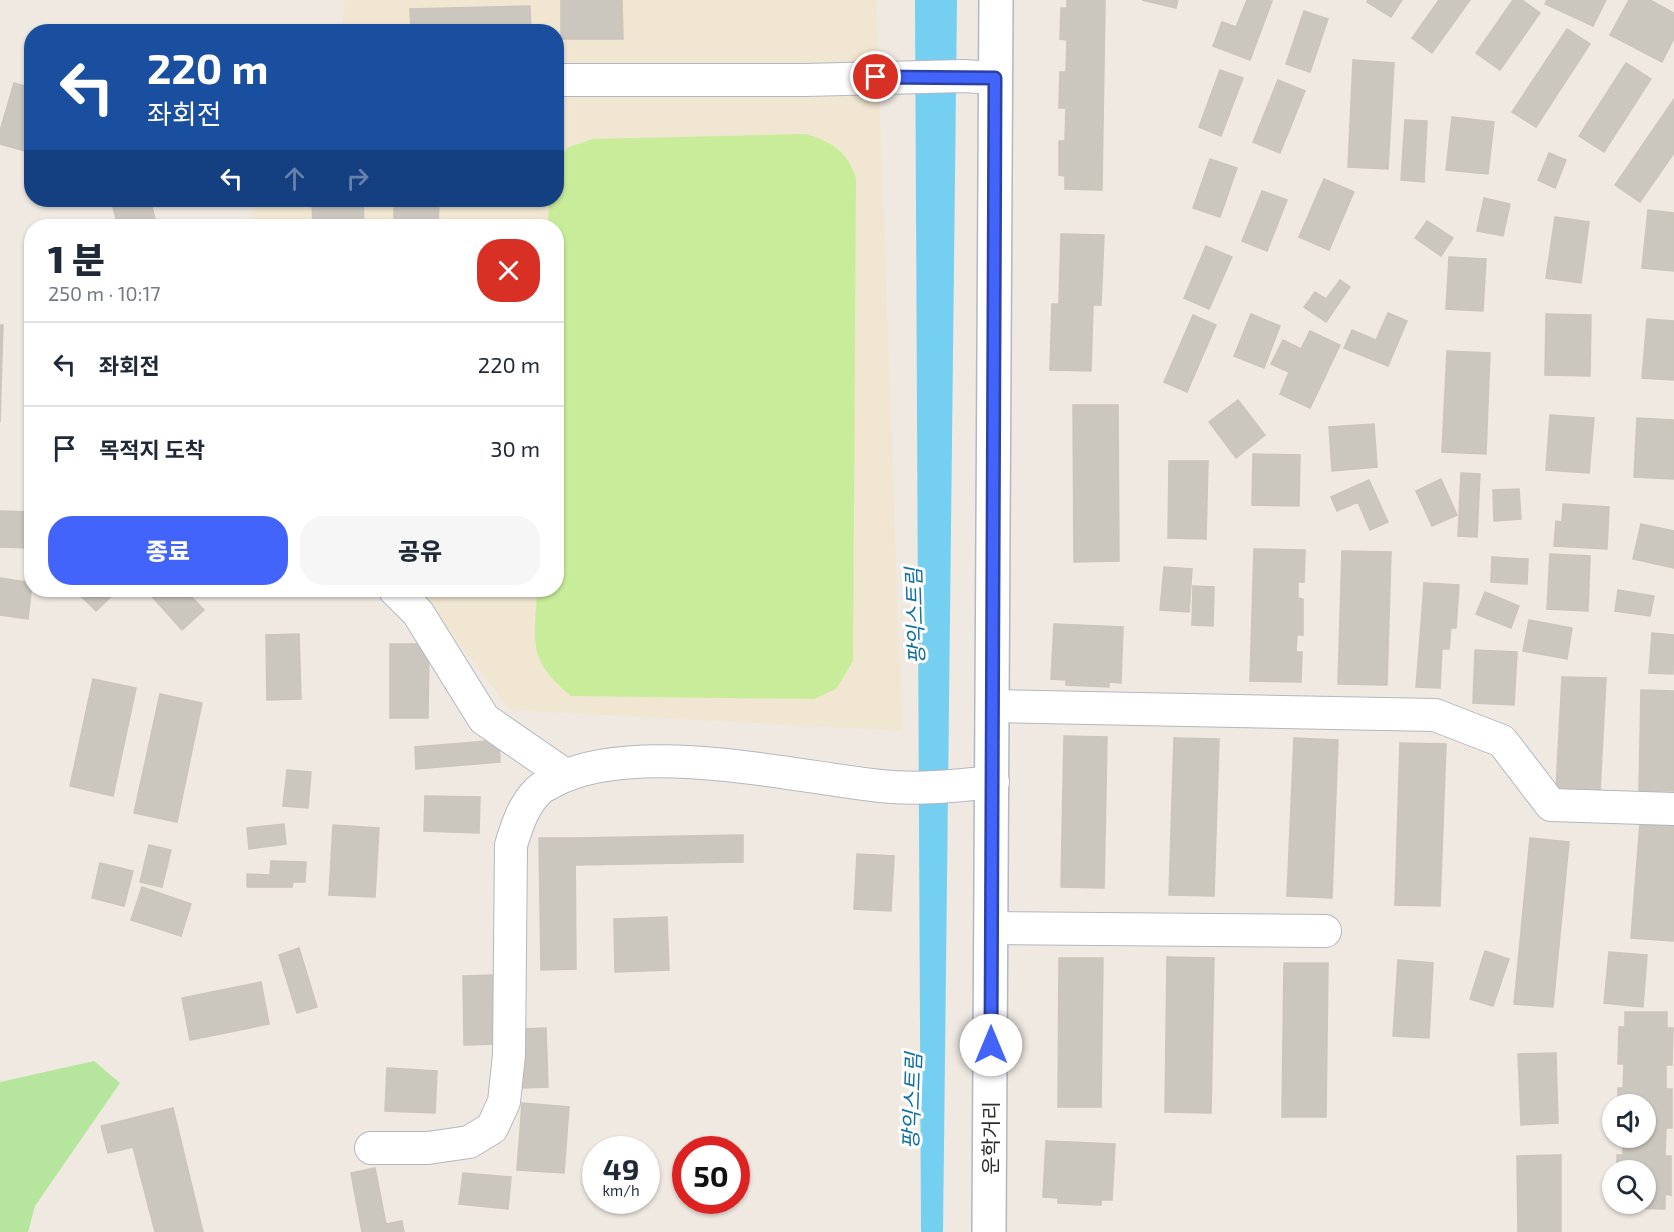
<!DOCTYPE html>
<html lang="ko">
<meta charset="utf-8">
<style>
:root{--surface:#fff;--page:#f6f6f7;--text:#1f2937;--muted:#747a83;--line:#e0e1e3;--accent:#4264fb}
body{margin:0;font-family:"Exo 2","Noto Sans KR",sans-serif;background:var(--page);color:var(--text);height:100vh;display:flex;flex-direction:column;font-size:22px;white-space:nowrap}
*{box-sizing:border-box;margin:0}
p{font-size:20px;color:var(--muted)}
.icon{flex:none;width:33px;height:33px;fill:none;stroke:currentColor;stroke-width:2;stroke-linecap:round;stroke-linejoin:round}
.map{position:relative;flex:1;overflow:hidden}
.panel{position:absolute;left:24px;top:219px;width:540px;height:378px;display:flex;flex-direction:column;background:var(--surface);border-radius:24px;box-shadow:0 2px 4px #0004}
.panel>*{flex:none}
.hud{position:absolute;left:24px;top:24px;width:540px;height:183px;border-radius:24px;box-shadow:0 2px 4px #0004;background:#1a4fa0;color:#fff;overflow:hidden}
.buttons{position:absolute;left:1602px;top:1094px;display:grid;gap:12px}
.buttons a{display:grid;place-items:center;width:54px;height:54px;border-radius:50%;background:var(--surface);box-shadow:0 2px 4px #0004;font-size:30px}
.speed{position:absolute;left:582px;top:1136px;display:flex;gap:12px;font-size:30px;font-weight:700;text-align:center}
.speed>*{display:grid;place-content:center;width:78px;height:78px;border-radius:50%;background:var(--surface);box-shadow:0 2px 4px #0004;line-height:1}
.speed small{font-size:15px;font-weight:400}
.speed .limit{border:9px solid #d22;background:#fff;color:#111}
.pin{position:absolute;display:grid;place-items:center;width:51px;height:51px;color:#fff;margin:-26px;border:3px solid #fff;border-radius:50%;box-shadow:0 2px 6px #0007}
.me{position:absolute;width:66px;margin:-33px;rotate:0deg;stroke-linejoin:round;filter:drop-shadow(0 0 4px #0008)}
.turn{display:flex;align-items:center;gap:21px;height:126px;padding:0 24px;font-size:27px}
.turn .icon{width:78px;height:78px;stroke-width:2.5}
.turn b{display:block;font-size:42px;line-height:51px}
.lanes{display:flex;align-items:center;height:57px;padding:0 24px;background:#0003;justify-content:center;gap:30px;direction:ltr}
.lanes .off{opacity:.35}
.round{display:grid;place-items:center;flex:none;width:63px;height:63px;border-radius:24px;background:var(--page)}
.head{display:flex;align-items:center;justify-content:space-between;height:102px;padding:0 24px}
h1{font-size:36px;font-weight:800;line-height:45px}
.cta{display:flex;gap:12px;margin-top:auto;padding:12px 24px}
.cta a{flex:1;height:69px;border-radius:24px;background:var(--accent);color:#fff;font-size:24px;font-weight:800;line-height:69px;text-align:center}
.cta a+a{background:var(--page);color:var(--text)}
ul{padding:0;list-style:none}
li{display:flex;align-items:center;gap:18px;height:84px;padding:0 24px;border-top:2px solid var(--line)}
li div{flex:1}
li b{display:block;font-size:22px}
li em{font-style:normal}
.map>svg:first-child{display:block}
</style>
<div class="map">
<svg width="1674" height="1232" viewBox="0 0 1674 1232">
<rect width="100%" height="100%" fill="#efe9e1"/>
<path fill="#f0e6d1" d="M345,0H876L902,731L510,710L418,590H556V226H250L255,200H556V32L341,31Z"/>
<path fill="#b6e59e" d="M94,1061L120,1083L35,1206L28,1232H0V1082Z"/>
<path fill="#c9ec9a" d="M806,134C832,142 847,151 856,178L853,661L836,689L814,699L571,696C526,658 535,643 537,590H556V226H548L549,200H556L557,160L569,147L593,139Z"/>
<path fill="#75cff0" d="M915,0H957L943,1232H921Z"/>
<path fill="#cbc7bf" stroke="#cbc5ba" stroke-width="1.5" d="M561,0H622L623,39H561Z
M1067,0H1105L1102,190L1065,189V176L1059,175V141H1065L1066,108H1059L1060,72H1066L1067,40L1060,39L1061,8H1067Z
M1142,0H1178L1176,8Z
M1247,0L1272,1L1250,60L1213,46L1222,22L1236,27Z
M1368,0H1402L1391,17L1367,2Z
M1439,0H1470L1432,53L1412,38Z
M1513,0H1522L1540,13L1500,70L1476,53Z
M1547,0H1606L1593,26L1545,4Z
M1629,0H1650L1674,13V38L1662,62L1610,35Z
M530,6L531,32H411L410,9Z
M1304,11L1328,19L1310,72L1286,64Z
M1567,29L1590,44L1536,127L1512,112Z
M1353,60L1394,63L1388,169L1348,167Z
M1626,63L1651,79L1604,152L1579,136Z
M1220,70L1243,78L1221,136L1199,127Z
M1278,80L1305,91L1280,153L1253,142Z
M14,83L32,88V153L0,144V131Z
M1674,99V153L1640,202L1615,185Z
M1452,117L1494,122L1488,174L1446,170Z
M1405,120L1427,121L1424,182L1401,180Z
M1549,153L1566,160L1555,188L1538,180Z
M1210,159L1237,168L1220,217L1193,208Z
M1324,179L1354,192L1329,250L1299,237Z
M1262,191L1287,200L1267,251L1242,241Z
M1484,198L1510,204L1503,236L1477,231Z
M140,200H150L157,226H118L113,207Z
M312,200H363L364,226H313Z
M394,200H439L438,226H394Z
M1648,210L1674,213V271L1642,268Z
M1555,217L1589,222L1581,283L1546,278Z
M1427,221L1453,238L1441,256L1415,238Z
M1061,234L1104,235L1101,305L1059,304Z
M1206,246L1232,257L1209,309L1184,298Z
M1449,257L1486,259L1483,311L1446,309Z
M1340,280L1350,287L1326,322L1304,307L1315,292L1326,299Z
M1052,304L1093,305L1091,371L1050,370Z
M1388,313L1407,321L1388,366L1344,348L1352,330L1376,340Z
M1251,314L1280,326L1264,368L1234,356Z
M1546,314L1591,315L1590,376L1545,375Z
M1193,315L1216,325L1187,392L1164,382Z
M1647,319L1674,321V380L1642,378Z
M0,325H3L0,422Z
M1310,331L1340,345L1310,408L1280,394L1289,372L1271,364L1283,340L1301,349Z
M1447,351L1490,353L1486,454L1442,452Z
M1238,400L1265,435L1236,458L1209,422Z
M1073,405H1118L1119,561L1074,562Z
M1550,415L1594,418L1589,473L1546,470Z
M1637,418L1674,420V479L1634,477Z
M1374,424L1377,467L1332,471L1329,427Z
M1253,454L1300,455L1299,506L1252,505Z
M1169,461H1208L1206,539L1168,538Z
M1461,473L1480,474L1477,537L1458,536Z
M1441,479L1457,515L1432,526L1416,491Z
M1369,480L1388,522L1370,530L1358,502L1337,511L1331,497Z
M1519,489L1521,519L1494,521L1493,490Z
M1563,504L1609,507L1607,549L1554,546L1556,521L1562,522Z
M0,511L32,512V548L0,547Z
M1641,524L1674,531V568L1633,559Z
M1254,549L1305,550L1304,582H1298V598L1303,599V635H1297L1296,652H1302L1301,682L1250,681Z
M1342,551L1391,552L1387,685L1338,684Z
M1550,554L1590,556L1588,611L1547,609Z
M1492,557L1528,559L1527,584L1491,582Z
M1164,567L1192,569L1189,612L1160,610Z
M0,578L32,583L28,619L0,615Z
M1424,583L1459,585L1456,628L1421,625Z
M1193,586L1214,587L1213,626L1192,625Z
M75,590H118L96,611Z
M146,590H185L204,610L182,630Z
M1618,590L1654,596L1650,616L1615,611Z
M1485,592L1519,606L1511,628L1476,614Z
M1529,620L1572,628L1567,659L1523,651Z
M1054,624L1123,627L1121,683L1109,682V687L1066,685V680L1051,679Z
M1421,625L1451,627L1449,649H1442L1440,688L1416,687Z
M1652,633L1674,635L1673,674L1649,673Z
M299,634L301,699L267,700L266,635Z
M390,644H429L428,718H390Z
M1475,650L1517,652L1514,705L1473,703Z
M1562,677L1606,678L1600,792L1556,790Z
M93,679L136,688L113,796L70,786Z
M1641,690L1674,691V791H1639Z
M160,694L202,703L177,822L134,813Z
M1064,736L1107,737L1104,888L1061,887Z
M1174,738L1219,739L1214,896L1169,895Z
M1294,738L1338,740L1332,898L1287,896Z
M499,740L500,762L416,769L415,747Z
M1400,743L1446,744L1440,906L1395,905Z
M287,770L311,772L308,808L283,806Z
M425,796L480,797L479,833L424,831Z
M1640,823L1674,826V941L1631,938Z
M284,824L286,844L249,849L247,828Z
M333,825L379,828L375,897L329,895Z
M743,835V862L575,865V838Z
M539,838H575L576,969L541,970Z
M1530,838L1569,842L1553,1007L1514,1004Z
M149,845L171,850L162,887L140,882Z
M857,854L894,856L891,911L854,909Z
M271,861L306,862L305,882H293L292,887H247V874L270,875Z
M100,863L133,871L124,906L92,898Z
M142,887L191,904L181,936L131,920Z
M667,917L669,970L615,972L614,919Z
M299,948L317,1007L297,1013L279,955Z
M1485,951L1509,959L1493,1006L1470,999Z
M1609,952L1647,955L1643,1007L1604,1003Z
M1167,957L1214,958L1211,1113L1165,1112Z
M1059,958H1103L1101,1107H1058Z
M1398,960L1433,963L1429,1038L1393,1036Z
M1284,963H1328L1326,1117H1282Z
M493,975L495,1044L464,1045L463,976Z
M261,982L269,1024L190,1040L182,998Z
M1625,1012H1667V1028H1673L1672,1065H1666V1089H1672V1128H1666L1665,1156H1671V1195L1665,1194V1209L1622,1208V1203H1646V1170H1617V1155H1623V1137H1646V1104H1618V1088H1623L1624,1064H1618L1619,1027H1625Z
M546,1028L548,1087L522,1088L521,1029Z
M1556,1053L1558,1123L1521,1125L1518,1054Z
M387,1068L437,1071L435,1113L385,1111Z
M522,1103L569,1107L564,1173L517,1170Z
M173,1108L203,1232H155L133,1147L108,1153L101,1126Z
M1046,1141L1115,1144L1112,1200H1101V1205L1058,1203V1198L1043,1197Z
M1561,1155V1232H1518L1517,1156Z
M375,1168L386,1224L402,1221L404,1232H362L351,1173Z
M463,1173L511,1177L508,1209L459,1204Z"/>
<g fill="none" stroke-linecap="round" stroke-linejoin="round">
<g stroke="#b4b7c1" stroke-width="34">
<path id="street" d="M560,80H805L963,76L995,78
M395,590L418,613L484,719L565,775
M993,706L1435,715L1502,741L1551,805L1674,809
M992,928L1325,931
M371,1148H428L469,1142L492,1128L504,1102L509,1055L511,845C517,826 523,806 537,792C540,788 547,785 552,782C632,738 790,776 880,786C917,790 956,786 993,782"/>
</g>
<g stroke="#b4b7c1" stroke-width="36">
<path id="secondary" d="M989,1232L996,0"/>
</g>
<use href="#street" stroke="#fff" stroke-width="32"/>
<use href="#secondary" stroke="#fff" stroke-width="33"/>
</g>
<g fill="none" stroke-linecap="round" stroke-linejoin="round">
<g stroke="#2b41a3" stroke-width="15">
<path id="route" d="M876,77L995,78L991,1045"/>
</g>
<use href="#route" stroke="#4264fb" stroke-width="10"/>
</g>
<g text-anchor="middle" dominant-baseline="central" stroke-width="6" stroke-linejoin="round" paint-order="stroke">
<g font-size="20" fill="#2e2e2e" stroke="#fff">
<text transform="translate(990 1138) rotate(-90)">운학거리</text>
</g>
<g font-size="21" font-style="italic" fill="#0d6fa3" stroke="#fff">
<text transform="translate(914 616) rotate(-92)">팡익스트림</text>
<text transform="translate(911 1101) rotate(-88)">팡익스트림</text>
</g>
</g>
</svg>
<div class="buttons">
<a><svg class="icon" aria-label="sound" viewBox="0 0 24 24"><path d="M4 9h4l5-4v14l-5-4H4zM17 9q2 3 0 6"/></svg></a>
<a><svg class="icon" aria-label="search" viewBox="0 0 24 24"><circle cx="10" cy="10" r="6"/><path d="M15 15l6 6"/></svg></a>
</div>
<div class="speed"><div>49<small>km/h</small></div><div class="limit">50</div></div>
<div class="pin" style="left:876px;top:77px;background:#d93025"><svg class="icon" aria-label="arrive" viewBox="0 0 24 24"><path d="M6 21V4h12l-3 4 3 4H6"/></svg></div>
<svg class="me" style="left:991px;top:1045px" viewBox="-20 -20 40 40"><circle r="19" fill="#fff"/><path d="M0-13L10 11 0 6-10 11z" fill="#4264fb"/></svg>
<div class="hud">
<div class="turn"><svg class="icon" aria-label="left" viewBox="0 0 24 24"><path d="M17 20v-9H6M10 6l-5 5 5 5"/></svg><div><b>220 m</b>좌회전</div></div>
<div class="lanes"><svg class="icon" aria-label="left" viewBox="0 0 24 24"><path d="M17 20v-9H6M10 6l-5 5 5 5"/></svg><svg class="icon off" aria-label="ahead" viewBox="0 0 24 24"><path d="M12 20V5M6 11l6-6 6 6"/></svg><svg class="icon off" aria-label="right" viewBox="0 0 24 24"><path d="M7 20v-9h11M14 6l5 5-5 5"/></svg></div>
</div>
<section class="panel">
<div class="head"><div><h1>1 분</h1><p>250 m · 10:17</p></div><a class="round" style="background:#d93025;color:#fff"><svg class="icon" aria-label="close" viewBox="0 0 24 24"><path d="M6 6l12 12M18 6L6 18"/></svg></a></div>
<ul>
<li><svg class="icon" aria-label="left" viewBox="0 0 24 24"><path d="M17 20v-9H6M10 6l-5 5 5 5"/></svg><div><b>좌회전</b></div><em>220 m</em></li>
<li><svg class="icon" aria-label="arrive" viewBox="0 0 24 24"><path d="M6 21V4h12l-3 4 3 4H6"/></svg><div><b>목적지 도착</b></div><em>30 m</em></li>
</ul>
<div class="cta"><a>종료</a><a>공유</a></div>
</section>
</div>
